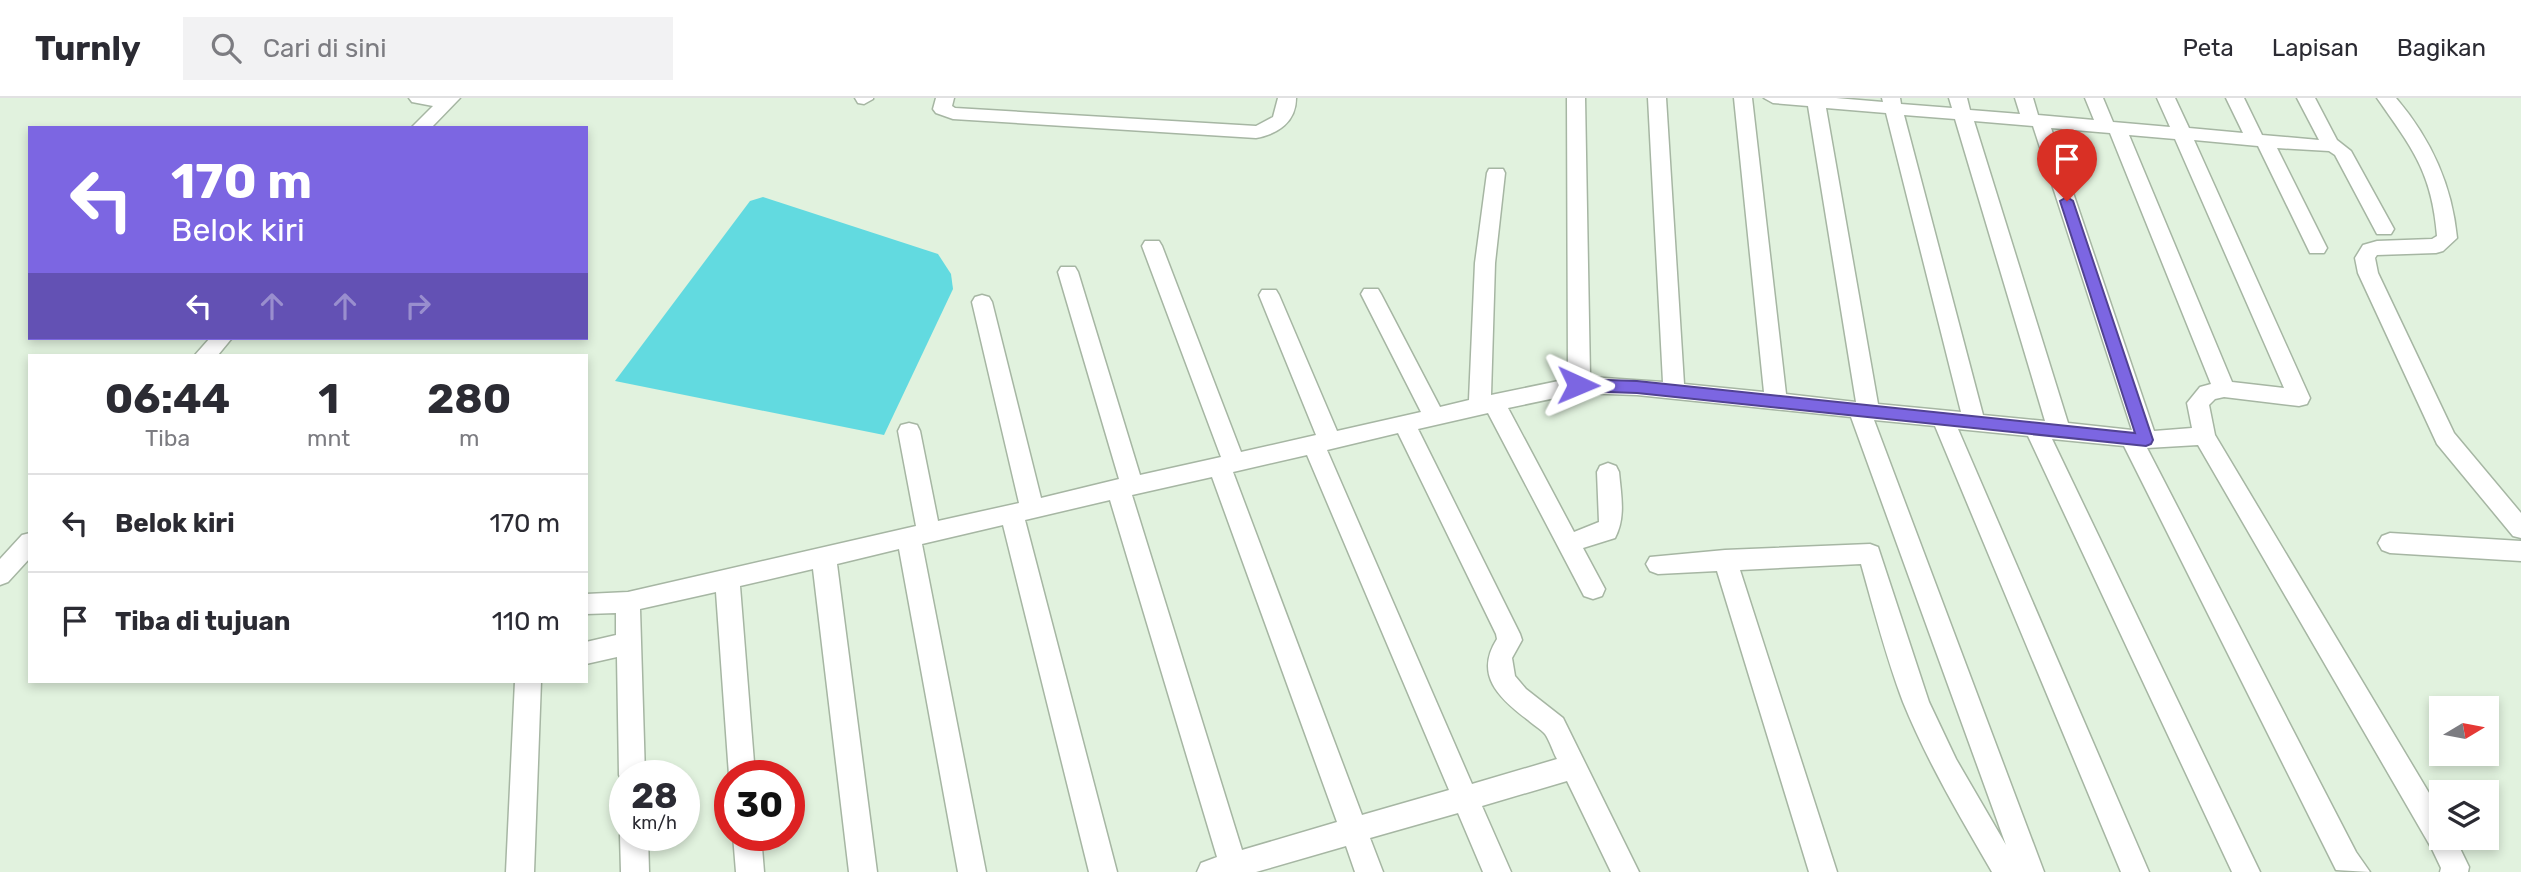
<!DOCTYPE html>
<html lang="id">
<style>
:root{--surface:#fff;--page:#f2f2f3;--text:#2b2b33;--muted:#7c7c81;--line:#e1e1e2}
body{margin:0;font-family:Rubik,sans-serif;background:var(--page);color:var(--text);height:100vh;display:flex;flex-direction:column;font-size:26px;white-space:nowrap}
*{box-sizing:border-box;margin:0}
p{font-size:23px;color:var(--muted)}
.icon{flex:none;width:38px;height:38px;fill:none;stroke:currentColor;stroke-width:2;stroke-linecap:round;stroke-linejoin:round}
.map{position:relative;flex:1;overflow:hidden}
.sheet{position:absolute;left:28px;top:256px;width:560px;height:329px;display:flex;flex-direction:column;background:var(--surface);border-radius:0px;box-shadow:0 4px 10px #0003}
.sheet>*{flex:none}
.guide{position:absolute;left:28px;top:28px;width:560px;height:214px;border-radius:0px;box-shadow:0 4px 10px #0003;background:#7c66e2;color:#fff;overflow:hidden}
.needle{width:46px;rotate:80deg}
.fabs{position:absolute;left:2429px;top:598px;display:grid;gap:14px}
.fabs a{display:grid;place-items:center;width:70px;height:70px;border-radius:0px;background:var(--surface);box-shadow:0 4px 10px #0003;font-size:35px}
.speed{position:absolute;left:609px;top:662px;display:flex;gap:14px;font-size:35px;font-weight:700;text-align:center}
.speed>*{display:grid;place-content:center;width:91px;height:91px;border-radius:50%;background:var(--surface);box-shadow:0 4px 10px #0003;line-height:1}
.speed small{font-size:18px;font-weight:400}
.speed .limit{border:10px solid #d22;background:#fff;color:#111}
.pin{position:absolute;display:grid;place-items:center;width:60px;height:60px;color:#fff;margin:-72px -30px;border-radius:50% 50% 50% 0;rotate:-45deg;box-shadow:0 0 7px #0007}
.pin .icon{rotate:45deg}
.me{position:absolute;width:77px;margin:-38px;rotate:91deg;stroke-linejoin:round;filter:drop-shadow(0 0 5px #0008)}
.turn{display:flex;align-items:center;gap:24px;height:147px;padding:0 28px;font-size:32px}
.turn .icon{width:91px;height:91px;stroke-width:2.5}
.turn b{display:block;font-size:49px;line-height:60px}
.lanes{display:flex;align-items:center;height:66px;padding:0 28px;background:#0003;justify-content:center;gap:35px;direction:ltr}
.lanes .off{opacity:.35}
.eta{display:flex;justify-content:space-evenly;align-items:center;height:119px;text-align:center}
.eta b{font-size:42px;font-weight:700;line-height:49px}
ul{padding:0;list-style:none}
li{display:flex;align-items:center;gap:21px;height:98px;padding:0 28px;border-top:2px solid var(--line)}
li div{flex:1}
li b{display:block;font-size:26px}
li em{font-style:normal}
header{display:flex;align-items:center;gap:42px;box-sizing:border-box;height:98px;padding:0 35px;background:var(--surface);border-bottom:2px solid var(--line)}
header strong{font-size:33px}
nav{display:flex;gap:38px;margin-inline-start:auto;font-size:24px}
.search{width:490px;height:63px;background:var(--page);display:flex;align-items:center;gap:18px;box-sizing:border-box;padding:0 24px;border-radius:0px;color:var(--muted);font-size:26px}
.map>svg:first-child{display:block}
</style>
<header>
<strong>Turnly</strong>
<div class="search"><svg class="icon" aria-label="search" viewBox="0 0 24 24"><circle cx="10" cy="10" r="6"/><path d="M15 15l6 6"/></svg>Cari di sini</div>
<nav><a>Peta</a><a>Lapisan</a><a>Bagikan</a></nav>
</header>
<div class="map">
<svg width="2521" height="774" viewBox="0 0 2521 774">
<rect width="100%" height="100%" fill="#e1f2de"/>
<path fill="#62dae0" d="M763,99L938,156L951,176L953,191L884,337L615,283L750,103Z"/>
<g fill="none" stroke-linecap="round" stroke-linejoin="round">
<g stroke="#a6b6a3" stroke-width="3">
<path id="minor" d="M409,0H460L431,30H411L433,8L412,4Z
M855,0H873V1L864,6L858,5Z
M936,0H954L952,8L955,10L1256,28L1273,19L1278,0H1296C1296,24 1278,36 1256,40L953,21L936,15L933,11Z
M1567,0H1585L1590,279L1663,284L1648,0H1666L1684,286L1764,294L1734,0H1752L1786,296L1856,304L1808,8L1773,5L1764,0H1836L1883,4L1882,0H1900L1901,6L1952,10L1949,0H1967L1970,12L2020,16L2015,0H2033L2038,17L2094,22L2085,0H2103L2113,24L2170,29L2157,0H2175L2189,30L2243,35L2226,0H2244L2262,37L2319,42L2297,0H2315L2337,42L2351,53L2394,131L2391,136H2377L2335,57L2329,53L2277,50L2327,150L2324,155H2310L2258,48L2194,42L2310,300L2307,306L2299,308L2224,299L2215,301L2209,307L2215,337L2441,715V740H2455L2469,769L2468,774H2440L2441,770L2432,751L2198,347L2147,350L2356,754L2370,774L2336,772L2124,348L2052,341L2260,774H2232L2028,338L1958,331L2149,774H2121L1935,328L1874,322L2044,774H1992C1960,719 1927,663 1903,604C1886,559 1874,512 1861,466L1740,472L1837,774H1809L1717,473L1658,476L1650,473L1646,466L1650,459L1725,452L1870,446L1878,449L1929,604L1956,661L2006,747L1851,319L1637,297L1579,295L1508,310L1574,434L1599,424L1597,374L1600,368L1608,365L1616,368L1619,374C1621,397 1626,419 1615,440L1583,450L1605,491L1602,498L1593,501L1584,498L1488,315L1418,331L1520,536L1522,542L1512,560L1515,578L1526,591L1563,620L1639,774H1611L1567,683L1482,708L1511,774H1483L1458,715L1370,740L1383,774H1355L1346,748L1256,774H1197L1201,765L1217,759L1110,402L1025,422L1117,774H1089L1003,427L922,446L986,774H958L899,451L837,466L877,774H849L813,471L740,488L755,677L730,679L729,677L716,494L640,511L645,677H625V686H623L619,677L617,559L586,566V544L616,537V515L586,516V496L628,494L916,428L898,333L901,327L909,325L917,327L920,333L938,423L1019,405L972,204L975,199L982,197L989,199L992,204L1041,400L1119,381L1058,174L1061,169H1075L1078,174L1140,377L1221,359L1142,148L1145,143H1159L1162,148L1241,354L1316,337L1259,197L1262,192H1276L1279,197L1337,333L1421,314L1361,196L1364,191H1378L1381,196L1440,309L1469,302L1475,165L1487,75L1489,71H1503L1505,75L1495,165L1491,297L1568,281ZM1826,10L1886,15L1961,314L1878,306ZM1904,17L1955,21L2045,323L1983,317ZM1974,23L2033,28L2132,332L2068,325ZM2051,30L2110,35L2211,286L2200,289L2187,305L2192,330L2154,333ZM2129,37L2175,41L2284,290L2232,284ZM1398,335L1496,536L1497,541C1474,577 1499,600 1528,622C1533,627 1541,631 1545,636C1550,643 1553,654 1557,661L1472,686L1327,352ZM1307,357L1449,692L1362,717L1233,374ZM1212,379L1337,724L1242,752L1132,397Z
M2377,0H2396C2431,41 2452,87 2457,140L2443,153L2436,155L2377,157L2375,160L2378,175L2454,335L2521,415V440L2513,438L2437,346L2358,175L2355,160L2363,147L2377,143L2432,141L2437,138C2432,74 2412,50 2377,0Z
M210,240H232L218,257H195Z
M30,435V460L8,484L0,487V461L22,437Z
M2390,435L2521,443V463L2390,455L2382,452L2378,445L2382,438Z
M515,583H541L534,774H506Z
M624,728L625,737H648L649,774H621L620,737Z
M733,737H761L764,774H736Z"/>
</g>
<use href="#minor" fill="#fff" fill-rule="evenodd"/>
</g>
<path fill="#7c66e2" stroke="#514293" stroke-width="2" d="M2067,99L2073,103L2153,342L2151,346L2146,348L1637,295L1578,293L1571,287L1578,281L1637,283L2135,335L2060,103Z"/>
</svg>
<div class="fabs">
<a><svg class="needle" viewBox="-14 -14 28 28"><path d="M0-13l5 13h-10z" fill="#e53935"/><path d="M0 13l5-13h-10z" fill="#7c7c81"/></svg></a>
<a><svg class="icon" aria-label="layers" viewBox="0 0 24 24"><path d="M12 4l9 5-9 5-9-5zM3 14l9 5 9-5"/></svg></a>
</div>
<div class="speed"><div>28<small>km/h</small></div><div class="limit">30</div></div>
<div class="pin" style="left:2067px;top:103px;background:#d93025"><svg class="icon" aria-label="arrive" viewBox="0 0 24 24"><path d="M6 21V4h12l-3 4 3 4H6"/></svg></div>
<svg class="me" style="left:1578px;top:287px" viewBox="-20 -20 40 40"><path d="M0-17L14 15 0 8-14 15z" fill="#7c66e2" stroke="#fff" stroke-width="4"/></svg>
<div class="guide">
<div class="turn"><svg class="icon" aria-label="left" viewBox="0 0 24 24"><path d="M17 20v-9H6M10 6l-5 5 5 5"/></svg><div><b>170 m</b>Belok kiri</div></div>
<div class="lanes"><svg class="icon" aria-label="left" viewBox="0 0 24 24"><path d="M17 20v-9H6M10 6l-5 5 5 5"/></svg><svg class="icon off" aria-label="ahead" viewBox="0 0 24 24"><path d="M12 20V5M6 11l6-6 6 6"/></svg><svg class="icon off" aria-label="ahead" viewBox="0 0 24 24"><path d="M12 20V5M6 11l6-6 6 6"/></svg><svg class="icon off" aria-label="right" viewBox="0 0 24 24"><path d="M7 20v-9h11M14 6l5 5-5 5"/></svg></div>
</div>
<section class="sheet">
<div class="eta">
<div><b>06:44</b><p>Tiba</p></div>
<div><b>1</b><p>mnt</p></div>
<div><b>280</b><p>m</p></div>
</div>
<ul>
<li><svg class="icon" aria-label="left" viewBox="0 0 24 24"><path d="M17 20v-9H6M10 6l-5 5 5 5"/></svg><div><b>Belok kiri</b></div><em>170 m</em></li>
<li><svg class="icon" aria-label="arrive" viewBox="0 0 24 24"><path d="M6 21V4h12l-3 4 3 4H6"/></svg><div><b>Tiba di tujuan</b></div><em>110 m</em></li>
</ul>
</section>
</div>
